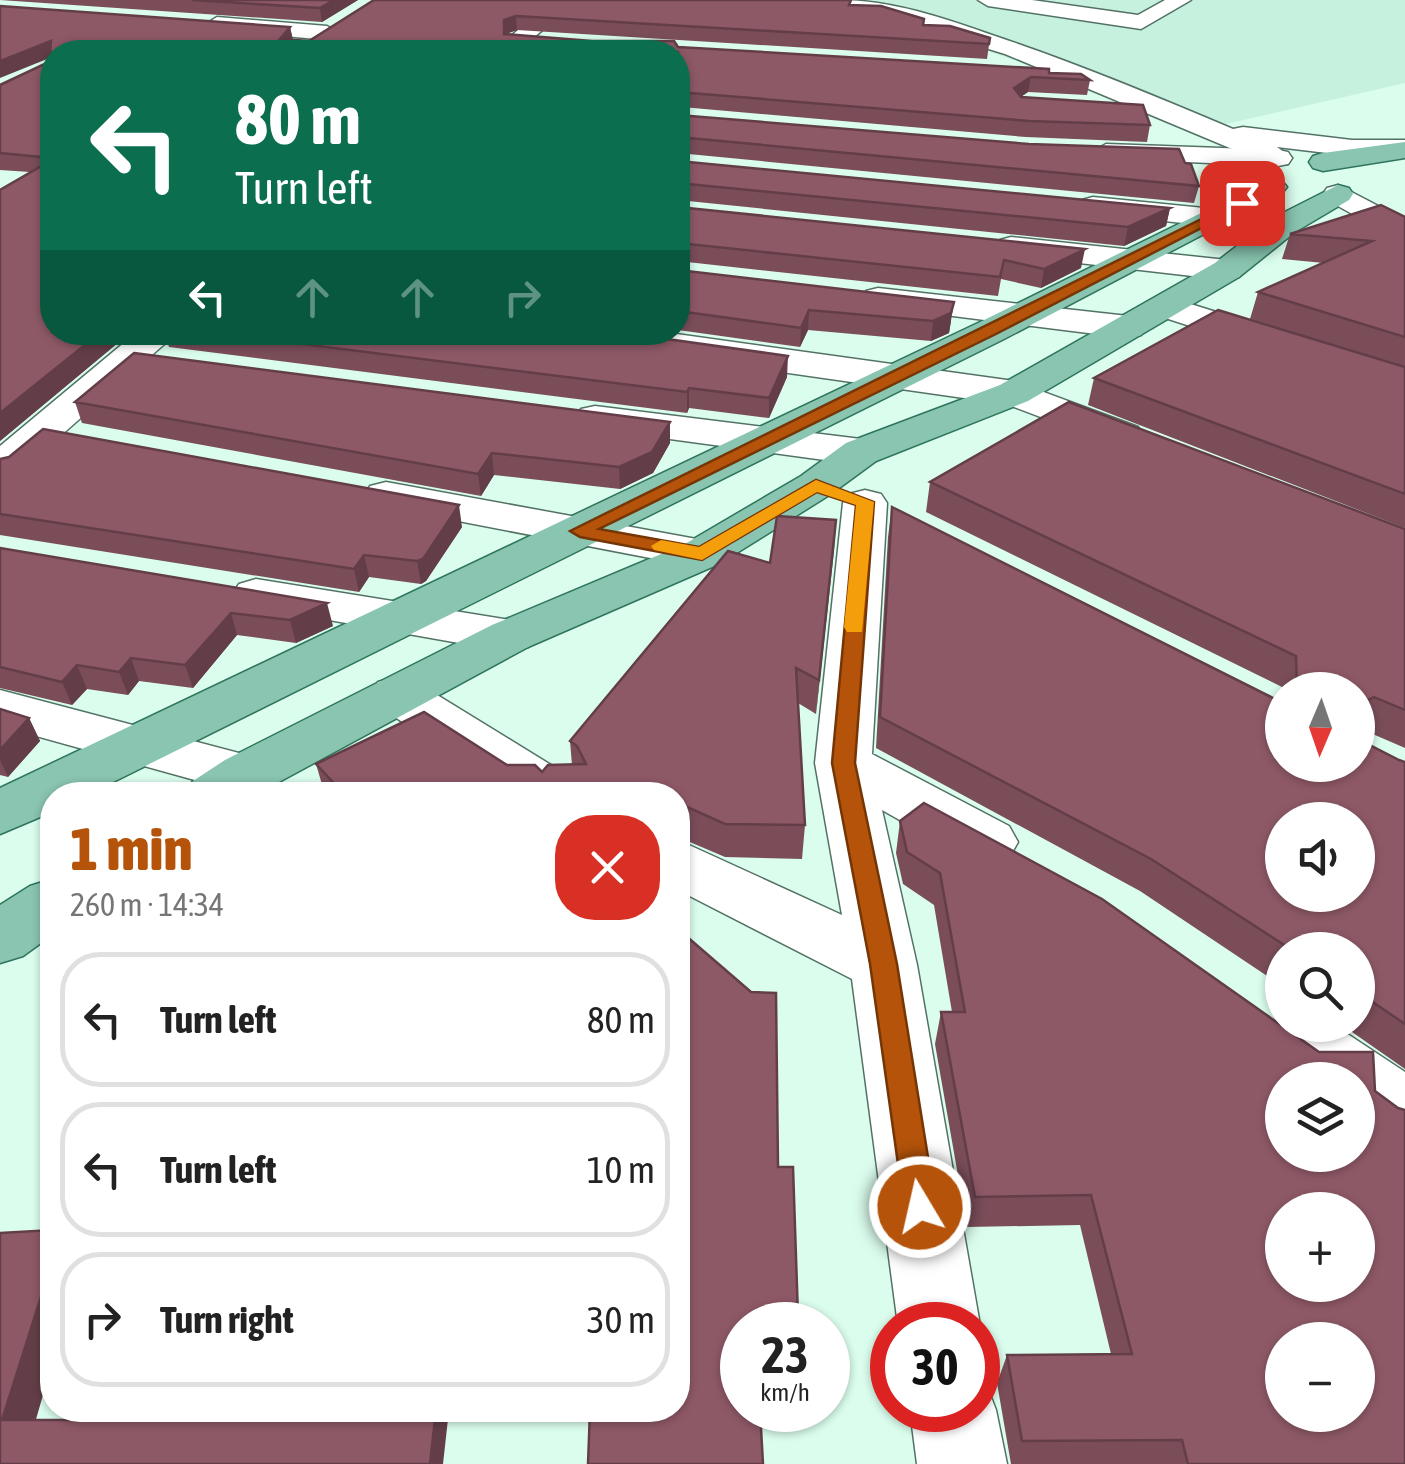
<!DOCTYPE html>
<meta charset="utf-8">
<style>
:root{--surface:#fff;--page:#f2f2f2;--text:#222;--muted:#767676;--line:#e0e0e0;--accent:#b45309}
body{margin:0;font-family:"Asap Condensed",sans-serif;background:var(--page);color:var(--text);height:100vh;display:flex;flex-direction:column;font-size:38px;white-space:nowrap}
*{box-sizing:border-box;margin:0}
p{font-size:32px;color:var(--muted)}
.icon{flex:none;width:55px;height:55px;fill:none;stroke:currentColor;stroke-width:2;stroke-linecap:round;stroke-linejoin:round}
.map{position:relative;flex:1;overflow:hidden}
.side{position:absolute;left:40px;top:782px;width:650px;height:640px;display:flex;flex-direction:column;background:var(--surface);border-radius:40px;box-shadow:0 2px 8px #0004}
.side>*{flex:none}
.hud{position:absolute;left:40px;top:40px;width:650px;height:305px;border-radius:40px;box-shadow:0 2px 8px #0004;background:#0b6e4f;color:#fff;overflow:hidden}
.needle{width:65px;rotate:182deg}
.fabs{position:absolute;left:1265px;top:672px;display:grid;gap:20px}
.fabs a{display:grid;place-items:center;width:110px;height:110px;border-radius:50%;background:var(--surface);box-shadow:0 2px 8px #0004;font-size:50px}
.speed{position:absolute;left:720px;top:1302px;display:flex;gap:20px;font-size:50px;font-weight:700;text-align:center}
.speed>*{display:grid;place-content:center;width:130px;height:130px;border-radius:50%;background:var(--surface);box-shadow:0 2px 8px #0004;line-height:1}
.speed small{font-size:25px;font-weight:400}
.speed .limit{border:15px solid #d22;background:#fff;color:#111}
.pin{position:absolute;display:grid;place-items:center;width:85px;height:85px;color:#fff;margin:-42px;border-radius:20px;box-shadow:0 5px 15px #0006}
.me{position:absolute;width:110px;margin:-55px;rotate:351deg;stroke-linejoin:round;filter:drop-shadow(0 0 8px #0008)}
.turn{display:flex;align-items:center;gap:35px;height:210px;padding:0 30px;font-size:45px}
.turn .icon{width:130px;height:130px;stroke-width:2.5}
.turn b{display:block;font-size:70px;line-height:85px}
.lanes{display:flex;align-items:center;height:95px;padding:0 30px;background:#0003;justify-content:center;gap:50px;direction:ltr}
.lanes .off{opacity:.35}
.round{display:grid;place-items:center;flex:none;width:105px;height:105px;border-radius:40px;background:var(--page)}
.head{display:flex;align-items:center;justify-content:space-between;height:170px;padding:0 30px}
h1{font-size:60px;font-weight:800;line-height:75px;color:var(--accent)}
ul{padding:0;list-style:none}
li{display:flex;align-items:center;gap:30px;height:135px;margin:0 20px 15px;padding:0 10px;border:5px solid var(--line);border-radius:40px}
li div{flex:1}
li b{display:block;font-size:38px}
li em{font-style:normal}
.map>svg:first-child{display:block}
</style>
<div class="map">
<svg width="1405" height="1464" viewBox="0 0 1405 1464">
<rect width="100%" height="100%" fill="#dafded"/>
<path fill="#c6f1df" d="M847,0H1405V83L1204,129Z"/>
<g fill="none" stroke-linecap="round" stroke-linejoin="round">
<g stroke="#537265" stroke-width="3">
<path id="street" d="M554,0H577L517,52H492Z
M978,0H1032L1138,15L1165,0H1191L1141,29L988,6Z
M217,17L327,26L338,33L327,40L209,29L206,24Z
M1106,144L1278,150L1288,152L1292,158L1288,164L1278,166L1096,158L1092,152Z
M1338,185L1405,220V243L1327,200L1323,194L1327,188Z
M1093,197L1284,216L1295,218L1300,225L1295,232L1284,234L1082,212L1078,206L1082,200Z
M1011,237L1227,260L1239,263L1244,270L1239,277L1227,280L1000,254L995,247L1000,240Z
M878,288L1128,316L1141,319L1146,327L1141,335L1128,338L866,305L861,298L866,291Z
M1165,296L1405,371V396L1153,314L1147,307L1153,300Z
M137,332H178L15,476L0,480V446Z
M561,332H662L1014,381L1138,427L1144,436L1138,445L1123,448L1006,404L579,343L566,340Z
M595,406L861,439L876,443L882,452L876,461L861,465L581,427L575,418L581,409Z
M386,482L702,540L719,544L725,554L719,564L702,568L370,504L364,495L370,486Z
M865,490L881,494L887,503L872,754L1009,826L1018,842L1009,858L988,864L967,858L882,810L917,965L980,1325L978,1332V1325H898L852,979L678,890V840L842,915L815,763L843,503L849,494Z
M256,579L510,620L528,625L535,636L528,647L510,652L239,604L232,594L239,584Z
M397,677L416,682L577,781L586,795H514L378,706L370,694L378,682Z
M0,690L265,760L273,774L265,788L245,794L0,726Z
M1323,1025L1346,1033L1405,1072V1144L1379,1135L1358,1119V1080H1303L1296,1075L1286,1054L1296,1033Z
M978,1377L984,1379L996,1410L1007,1464H917L910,1410H978Z"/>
</g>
<g stroke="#537265" stroke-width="3">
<path id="secondary" d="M838,0C892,0 944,18 995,36C1076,63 1155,96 1233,129L1243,127L1352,140H1405V156H1352L1277,147L1292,158L1288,164H1268L1005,54L841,4Z"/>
</g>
<g stroke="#2f745c" stroke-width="3">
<path id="primary" d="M1405,142V158L1323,171L1313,168L1309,162L1313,156L1323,153Z
M1272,178L1282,181L1287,187L1282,193L1004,339L87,795H52V812L0,834V788L978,323Z
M1338,185L1349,188L1353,194L1349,200L1295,232L1239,277L1028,401L876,461L831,494L719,564L528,647L255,795H184L193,781L225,760L492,625L685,544L801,476L846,443L1000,385L1215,263L1273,218Z
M52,879V935L23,956L0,963V905L30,886Z"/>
</g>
<use href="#street" fill="#fff" fill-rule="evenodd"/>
<use href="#secondary" fill="#fff" fill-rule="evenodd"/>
<use href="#primary" fill="#89c5b0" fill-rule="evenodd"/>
</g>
<path fill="#7a4d59" d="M0,0H358L322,22Z
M374,0L851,5L924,25L990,38L987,59L517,30L507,34L592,41L1049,73L1090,80L1087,95L1028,92L1021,97L1150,125L1147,142L1026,137L52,52V332H131L0,441V190L30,172L0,170V85L49,62V58L0,6L290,27L293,40L309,41Z
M678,115L1199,186L1194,203L678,153Z
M678,161L1170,208L1166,226L1124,246L678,200Z
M678,207L1081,268L1041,288L1001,279L998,296L678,261Z
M1405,217V367L1250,319L1258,292L1324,263L1282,259L1290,234Z
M678,270L951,321L949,333L931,341L808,330L800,347L678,330Z
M164,332H617L787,377L769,418L689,408L687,413L169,347Z
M1405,367V528L1088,405L1094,378Z
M75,402L670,422V443L653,473L620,489L494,475L481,496L82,423Z
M0,459L462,527L426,581L421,584L369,577L359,592L0,535Z
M930,482L1405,529V748L1368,732L1363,742L1399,760L1405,762V1069L1342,1025H1358V950H1282V986L1140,891L876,748L888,537L892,507L1358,765V690H1284V688L926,512Z
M836,520L816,714L798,703L805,825L802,859L725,857L678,837V795H325L316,764L507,765L542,772L572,765L570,741L770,563Z
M0,548L333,626L296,643L237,635L193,688L139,681L128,695L87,689L72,705L0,688Z
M0,709L29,718L40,741L8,777L0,775Z
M900,821L1375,1091L1398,1108L1405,1464H1011L997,1383L1007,1355L1111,1354L1080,1225L967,1227L935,1044L941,1012H952L934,905L903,884L896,853Z
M778,1167L798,1317L797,1325H742Z"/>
<path fill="#633e48" d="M334,0H358L322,22L320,8Z
M516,16L517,30L504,34V20Z
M290,27L293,41L280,39Z
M51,41L52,57L0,78V61Z
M1031,77L1028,92L1011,103L1014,88Z
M1170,208L1166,226L1124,246L1128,227Z
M1085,249L1081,268L1041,288L1044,269Z
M954,302L949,333L931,341L933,321Z
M809,310L808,330L800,347L801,328Z
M101,332H131L0,441V413Z
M788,356L787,377L769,418V398Z
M689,388V408L687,413V392Z
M670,422V443L653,473L620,489L619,467Z
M492,453L494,475L481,496L478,474Z
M459,505L462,527L426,581L421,584L417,561Z
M836,520L834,551L816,714L819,680Z
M364,555L369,577L359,592L354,569Z
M327,603L333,626L296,643L290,620Z
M231,613L237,635L193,688L185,665Z
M131,658L139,681L128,695L119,672Z
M77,665L87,689L72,705L62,682Z
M29,718L40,741L8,777L0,760V750Z
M52,1262V1364L28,1447L2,1420Z
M436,1410H449L443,1464H430Z"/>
<path fill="#8e5967" stroke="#633e48" stroke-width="2.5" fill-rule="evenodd" d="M192,0H334L320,8Z
M374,0H851L849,5L881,6L924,19L923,25L950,26L990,38L989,44L516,16L504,20V34L592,41H674L678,47L1049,69V73L1081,74L1090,80L1031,77L1014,88L1021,97L1143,105L1150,125L1029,121L678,92V52H52V158L0,153V85L49,62L51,41L0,61V6L290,27L280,39L309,41Z
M678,115L1029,144L1179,149L1185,163L1191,164L1199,186L678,137Z
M52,160V332H101L0,413V190Z
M678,161L1170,208L1128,227L678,183Z
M1381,205L1405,217V337L1258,292L1372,241L1290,234Z
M678,207L1085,249L1044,269L1004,260L1000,277L678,243Z
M678,270L954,302L951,313L933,321L809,310L801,328L678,311Z
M1218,310L1405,367V494L1094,378Z
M205,332H617L788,356L769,398L689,388L687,392Z
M134,353L670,422L652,452L619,467L492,453L478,474L75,402Z
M1069,402L1405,529V710L1374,697L1368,700L1369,729H1358V690H1297L1296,656L930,482Z
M43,429L459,505L423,559L417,561L364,555L354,569L0,514V459L9,457Z
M892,507L1273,698L1282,699V765H1358V739L1399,760L1405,762V1024L1358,992V950H1292L1151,859L880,717ZM1282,820H1358V895H1282Z
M777,516L836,520L819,680L796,668L805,825L725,824L678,803V795H345L316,764L424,712L507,765H535L542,772L548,765L586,764L577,746L570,741L728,551L770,563Z
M0,548L327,603L290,620L231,613L185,665L131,658L119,672L77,665L62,682L0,667Z
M0,709L29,718L0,750Z
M924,803L1102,899L1319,1052H1373L1375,1091L1398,1108L1405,1110V1464H1188L1182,1440L1022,1441L1007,1355L1132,1354L1091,1195L975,1197L941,1012H965L940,873L907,852L900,821ZM1282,1080H1358V1155H1282ZM1282,1210H1358V1285H1282ZM1282,1340H1358V1415H1282Z
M678,929L751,992L776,993L778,1167H793L798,1317L755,1316L756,1325H742V1410H760L763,1464H588L590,1410H678Z
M52,1230V1262L2,1420H160L162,1410H436L430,1464H0V1233Z"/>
<path fill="#b45309" stroke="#753606" stroke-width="2.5" d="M1242,199L1248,203L1246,205L996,334L599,529L699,547L816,480L874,502L855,763L897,964L936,1207L931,1217L920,1222L908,1217L904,1207L870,964L832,763L856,505L817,492L702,560L580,537L570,531Z"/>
<path fill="#f59e0b" d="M816,480L874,502L862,632H847L844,627L856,505L817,492L702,560L654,550L651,546L661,540L699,547Z"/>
</svg>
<div class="fabs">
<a><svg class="needle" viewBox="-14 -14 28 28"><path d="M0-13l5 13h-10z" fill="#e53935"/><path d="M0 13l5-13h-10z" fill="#767676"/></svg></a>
<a><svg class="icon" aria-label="sound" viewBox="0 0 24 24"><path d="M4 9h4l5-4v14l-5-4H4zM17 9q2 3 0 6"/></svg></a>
<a><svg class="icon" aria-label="search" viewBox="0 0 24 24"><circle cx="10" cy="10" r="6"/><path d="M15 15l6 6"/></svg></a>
<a><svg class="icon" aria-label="layers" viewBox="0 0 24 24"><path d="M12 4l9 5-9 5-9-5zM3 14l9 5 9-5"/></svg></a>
<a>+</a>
<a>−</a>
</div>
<div class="speed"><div>23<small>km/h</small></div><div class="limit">30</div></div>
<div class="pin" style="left:1242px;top:203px;background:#d93025"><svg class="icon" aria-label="arrive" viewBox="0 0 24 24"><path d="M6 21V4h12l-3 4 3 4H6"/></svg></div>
<svg class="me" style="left:920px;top:1207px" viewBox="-20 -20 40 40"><circle r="17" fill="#b45309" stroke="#fff" stroke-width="3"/><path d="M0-11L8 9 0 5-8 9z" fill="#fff"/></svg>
<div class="hud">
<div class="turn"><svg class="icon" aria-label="left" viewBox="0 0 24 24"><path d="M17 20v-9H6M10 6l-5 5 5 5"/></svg><div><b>80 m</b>Turn left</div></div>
<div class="lanes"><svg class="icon" aria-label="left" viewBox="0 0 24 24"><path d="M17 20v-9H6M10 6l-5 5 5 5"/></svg><svg class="icon off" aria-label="ahead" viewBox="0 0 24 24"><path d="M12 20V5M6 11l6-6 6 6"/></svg><svg class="icon off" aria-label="ahead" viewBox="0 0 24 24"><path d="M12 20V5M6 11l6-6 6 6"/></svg><svg class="icon off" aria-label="right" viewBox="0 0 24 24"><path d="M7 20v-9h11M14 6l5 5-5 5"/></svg></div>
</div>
<section class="side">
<div class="head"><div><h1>1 min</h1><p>260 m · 14:34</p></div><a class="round" style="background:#d93025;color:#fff"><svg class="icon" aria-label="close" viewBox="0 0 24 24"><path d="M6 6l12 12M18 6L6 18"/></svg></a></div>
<ul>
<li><svg class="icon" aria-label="left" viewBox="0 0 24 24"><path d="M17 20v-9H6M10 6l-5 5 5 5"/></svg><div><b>Turn left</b></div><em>80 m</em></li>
<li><svg class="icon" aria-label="left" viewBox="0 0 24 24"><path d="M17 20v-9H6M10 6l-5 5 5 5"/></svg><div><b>Turn left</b></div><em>10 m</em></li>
<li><svg class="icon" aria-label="right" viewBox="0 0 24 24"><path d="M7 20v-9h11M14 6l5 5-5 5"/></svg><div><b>Turn right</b></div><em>30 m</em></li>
</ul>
</section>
</div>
